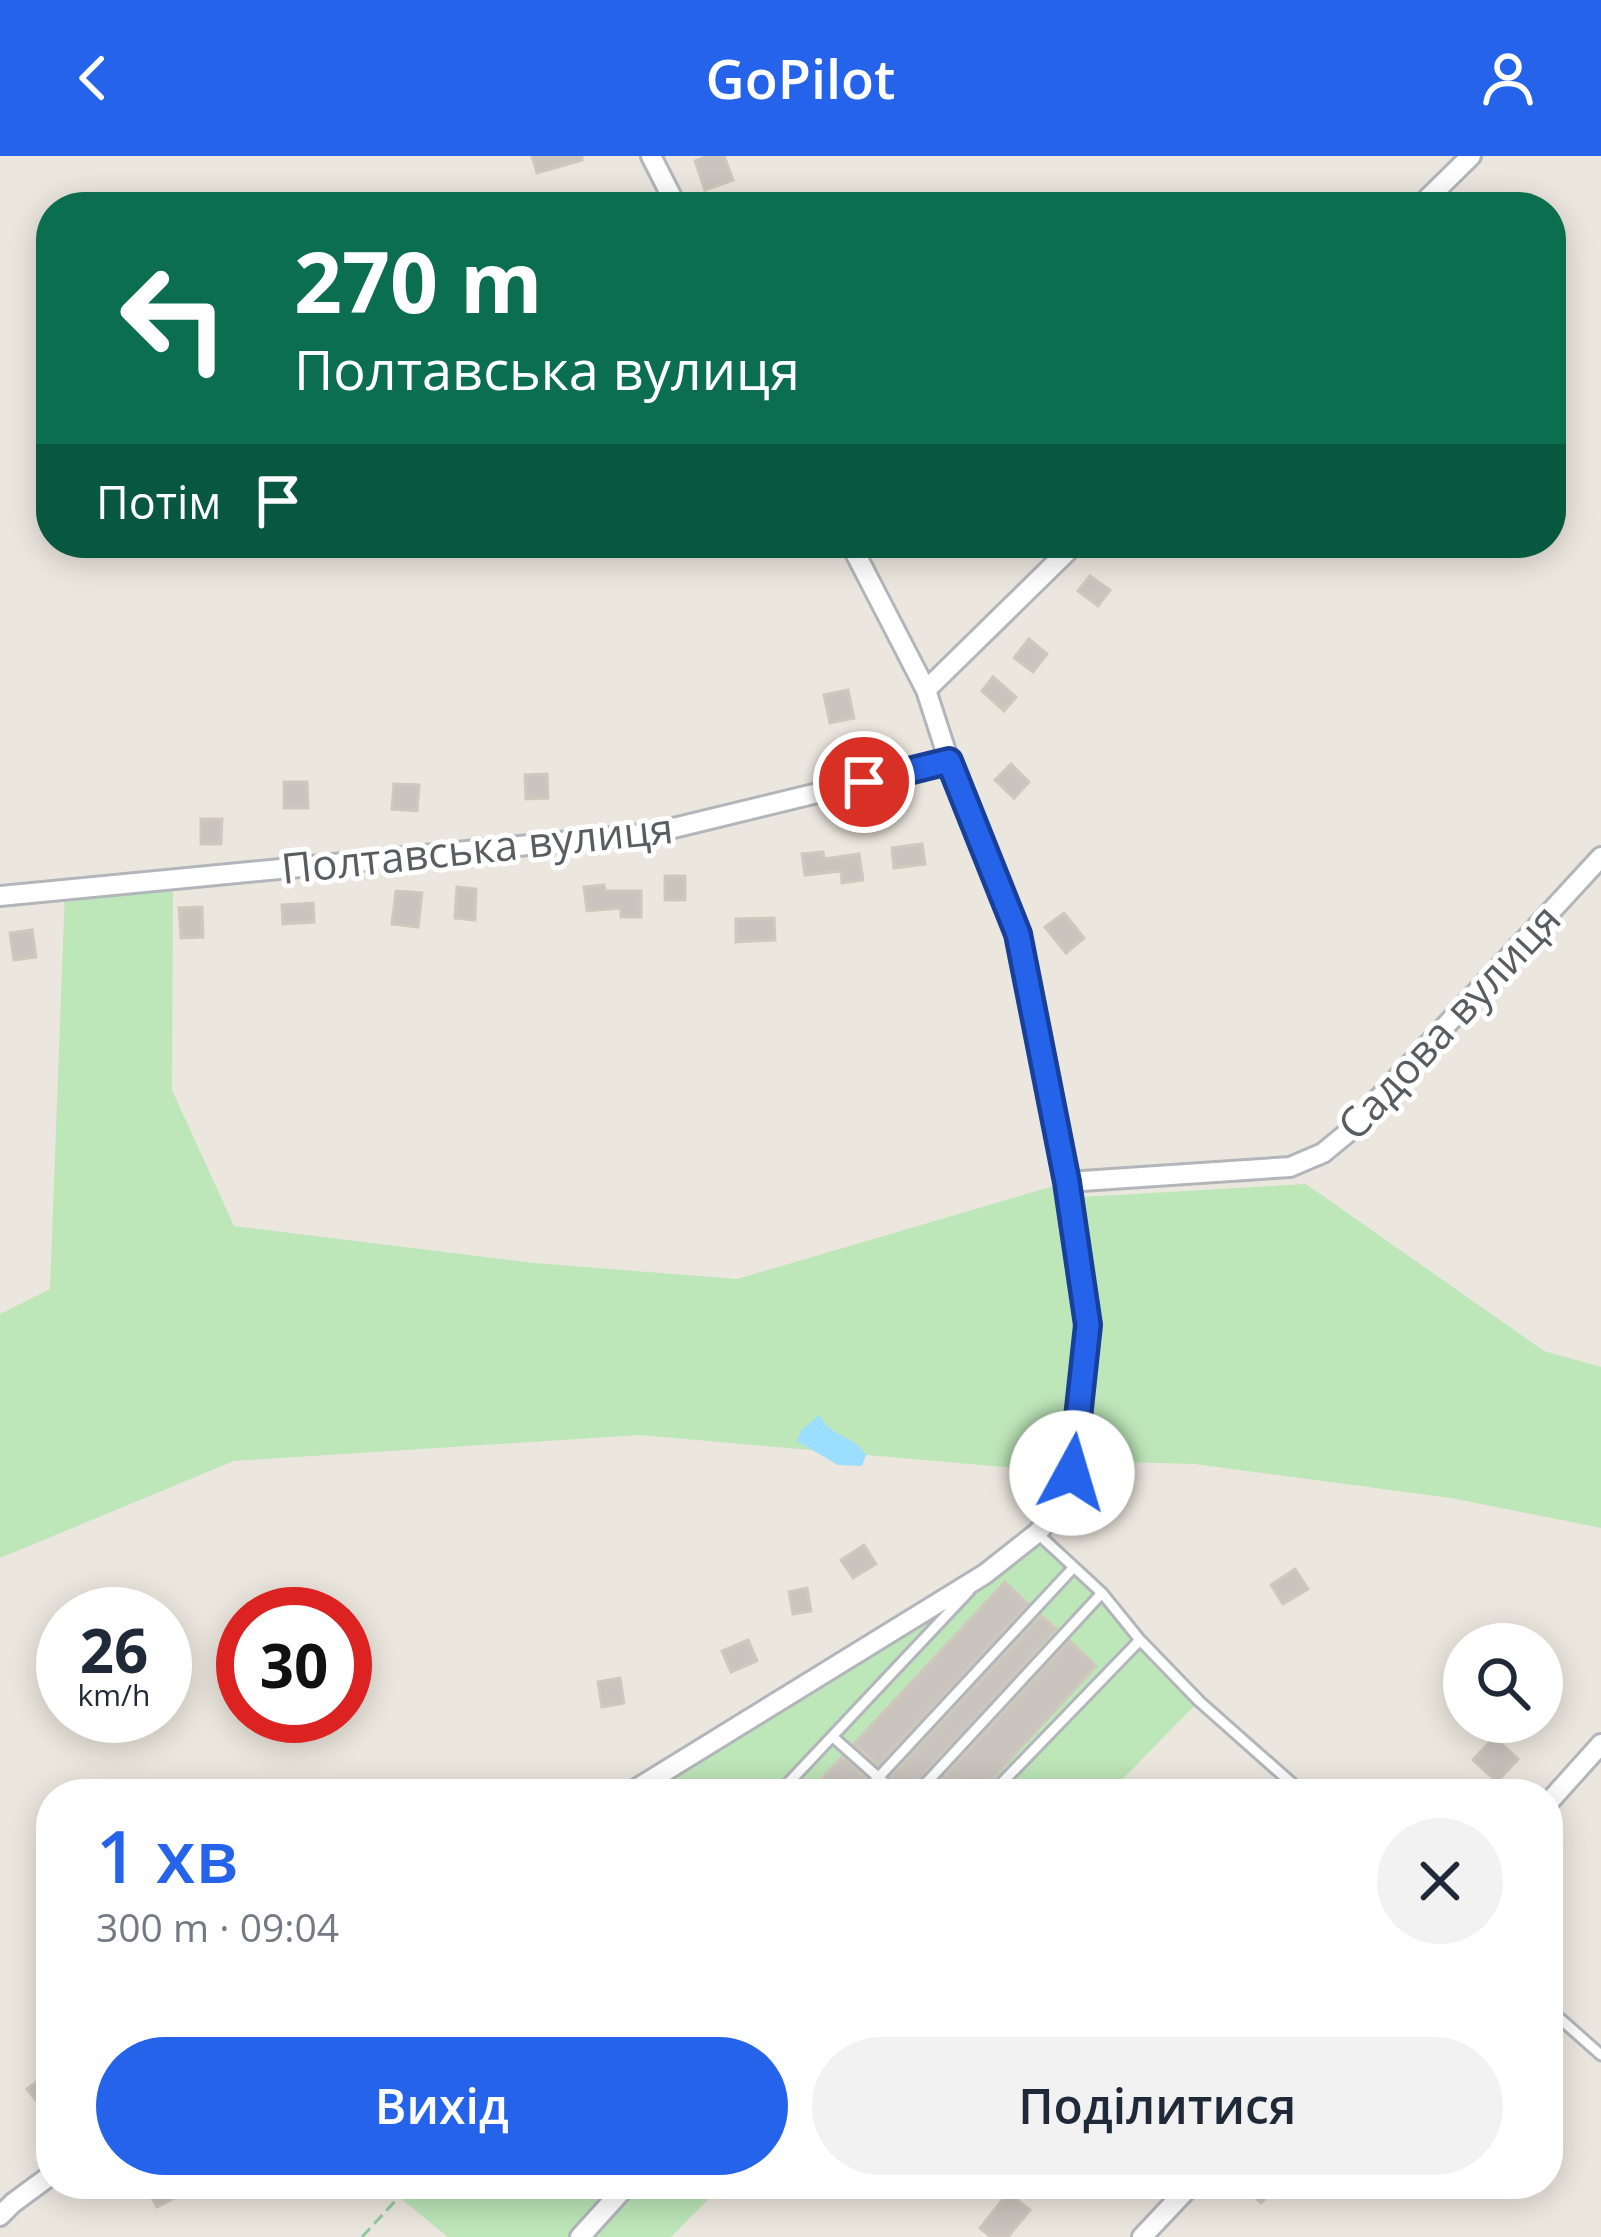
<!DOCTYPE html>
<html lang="uk">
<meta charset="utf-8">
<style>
:root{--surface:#fff;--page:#f2f2f3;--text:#1f2937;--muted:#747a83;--accent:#2563eb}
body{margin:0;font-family:"Open Sans",sans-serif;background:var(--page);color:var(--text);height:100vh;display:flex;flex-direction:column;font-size:45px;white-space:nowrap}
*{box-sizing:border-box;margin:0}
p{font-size:39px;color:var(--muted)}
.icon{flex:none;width:66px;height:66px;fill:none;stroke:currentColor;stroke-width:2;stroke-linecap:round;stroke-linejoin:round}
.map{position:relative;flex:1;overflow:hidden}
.details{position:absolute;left:36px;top:1623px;width:1527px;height:420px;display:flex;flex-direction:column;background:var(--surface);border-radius:48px;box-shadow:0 6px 30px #0003}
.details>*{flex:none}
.hud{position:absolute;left:36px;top:36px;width:1530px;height:366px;border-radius:48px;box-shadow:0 6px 30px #0003;background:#0b6e4f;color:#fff;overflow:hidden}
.buttons{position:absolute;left:1443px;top:1467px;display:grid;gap:24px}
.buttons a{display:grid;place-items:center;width:120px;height:120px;border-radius:50%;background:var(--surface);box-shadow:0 6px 30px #0003;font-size:60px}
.speed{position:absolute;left:36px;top:1431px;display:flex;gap:24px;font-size:60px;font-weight:700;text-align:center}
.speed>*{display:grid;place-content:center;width:156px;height:156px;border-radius:50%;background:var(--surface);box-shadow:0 6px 30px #0003;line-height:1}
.speed small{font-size:30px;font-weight:400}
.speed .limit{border:18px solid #d22;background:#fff;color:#111}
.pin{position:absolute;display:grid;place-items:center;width:102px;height:102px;color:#fff;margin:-51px;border:6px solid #fff;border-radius:50%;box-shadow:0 3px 12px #0007}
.me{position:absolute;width:132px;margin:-66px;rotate:6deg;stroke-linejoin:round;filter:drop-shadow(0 0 9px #0008)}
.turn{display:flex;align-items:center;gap:42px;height:252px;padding:0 60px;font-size:54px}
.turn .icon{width:156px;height:156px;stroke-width:2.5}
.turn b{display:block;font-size:84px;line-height:102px}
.then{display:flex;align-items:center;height:114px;padding:0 60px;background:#0003;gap:24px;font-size:45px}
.round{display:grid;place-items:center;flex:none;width:126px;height:126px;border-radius:63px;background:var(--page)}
.overview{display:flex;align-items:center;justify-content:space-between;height:204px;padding:0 60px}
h1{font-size:72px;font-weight:600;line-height:90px;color:var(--accent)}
.primary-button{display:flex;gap:24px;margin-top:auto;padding:24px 60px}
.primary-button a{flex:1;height:138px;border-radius:72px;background:var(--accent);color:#fff;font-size:48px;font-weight:600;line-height:138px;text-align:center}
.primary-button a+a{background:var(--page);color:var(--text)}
header{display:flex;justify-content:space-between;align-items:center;height:156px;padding:0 60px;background:var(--accent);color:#fff;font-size:54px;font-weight:600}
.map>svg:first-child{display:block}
</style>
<header><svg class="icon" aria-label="back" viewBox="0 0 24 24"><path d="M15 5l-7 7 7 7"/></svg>GoPilot<svg class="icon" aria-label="person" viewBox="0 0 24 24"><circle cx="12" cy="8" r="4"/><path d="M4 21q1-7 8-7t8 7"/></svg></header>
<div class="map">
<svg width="1601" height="2081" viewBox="0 0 1601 2081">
<rect width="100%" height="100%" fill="#ece7de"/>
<path fill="#bde6b9" d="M173,723L172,934L234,1070L534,1107L737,1123L1067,1026L1087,1169L1072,1317L640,1279L234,1305L0,1402V1158L50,1133L65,733Z
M1306,1028L1544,1195L1601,1211V1372L1451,1342L1194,1308L1090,1305L1098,1166L1082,1041Z
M1037,1377L1102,1437L1199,1545L1108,1638H628Z
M411,2028H723L671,2081H448L399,2041Z"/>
<path fill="#9bdeff" d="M819,1259C833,1283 855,1280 866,1299L862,1310L838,1309L797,1285L801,1275Z"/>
<path fill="#cac4be" stroke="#d1c8bd" stroke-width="3" d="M532,0H582V4L537,17Z
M708,0H724L733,24L705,34L695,5Z
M1090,420L1110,434L1098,450L1078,435Z
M1029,483L1047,498L1033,516L1014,502Z
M993,521L1016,541L1004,555L982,535Z
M848,534L854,562L830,567L824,539Z
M1011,608L1029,626L1014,642L995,624Z
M547,618L548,642L526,643L525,619Z
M284,626H307L308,652H284Z
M394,628L419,629L417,655L392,653Z
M201,663H222L221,688H201Z
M922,688L925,708L894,712L892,692Z
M823,696L824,703L859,698L863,724L842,727L841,715L805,719L802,698Z
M665,720H685V744H665Z
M604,729L605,735H641V761H621V752L587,755L584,731Z
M457,731L476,733L475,764L455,762Z
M396,735L422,737L418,771L392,768Z
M313,747L314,766L283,768L282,749Z
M202,751L203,781L181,782L179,752Z
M1064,757L1084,782L1066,797L1045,771Z
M774,762L775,784L736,786V763Z
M32,774L36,801L14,804L10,777Z
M864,1389L876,1408L853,1422L841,1404Z
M1295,1413L1308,1433L1283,1448L1271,1429Z
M1005,1426L1028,1448L878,1609L854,1588Z
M807,1432L811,1455L793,1458L789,1436Z
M1041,1460L1056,1473L906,1638L903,1631L891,1621Z
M748,1484L757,1505L731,1516L722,1495Z
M1070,1485L1096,1510L991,1624L982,1638H928Z
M620,1522L624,1547L602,1551L598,1526Z
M1494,1581L1518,1603L1497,1626L1473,1604Z
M842,1601L866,1622L854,1638H807Z
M51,1915V1938L38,1947L27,1933Z
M144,2028H172L178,2040L157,2051Z
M1241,2028H1279L1261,2047Z
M1008,2037L1030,2054L1008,2081H991L980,2072Z"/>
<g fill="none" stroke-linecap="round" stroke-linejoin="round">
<g stroke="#b2b6bb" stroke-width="15">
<path id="service" d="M1140,1484L1199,1545L1304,1638
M833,1581L897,1638
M778,1638L969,1435
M863,1638L1074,1411
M916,1638L1102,1437
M991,1638L1140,1484L1102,1437L1037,1377
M1548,1852L1601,1899"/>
</g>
<g stroke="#b2b6bb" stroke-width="24">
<path id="minor" d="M651,0L677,51
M1419,51L1471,0
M926,534L1076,387
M0,740L653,677L949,605
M1067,1026L1290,1011L1323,997L1346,978L1601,701
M628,1638L985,1418L1037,1377L1060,1351L1072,1317L1087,1169L1067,1026L1017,779L949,605L926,534L850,387
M1548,1647L1601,1588
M0,2060L13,2047L51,2019
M580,2081L628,2028
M1142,2081L1192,2028"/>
</g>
<path stroke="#93c99c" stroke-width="3" stroke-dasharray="12 6" stroke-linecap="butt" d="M362,2081L411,2028"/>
<use href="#service" stroke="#fff" stroke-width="9"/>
<use href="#minor" stroke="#fff" stroke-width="18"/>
</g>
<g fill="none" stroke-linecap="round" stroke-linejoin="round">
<g stroke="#184099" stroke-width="30">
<path id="route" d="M864,626L949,605L1018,778L1067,1026L1088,1169L1072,1317"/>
</g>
<use href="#route" stroke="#2563eb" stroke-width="21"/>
</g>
<g text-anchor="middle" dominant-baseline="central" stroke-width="10" stroke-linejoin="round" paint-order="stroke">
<g font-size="42" fill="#585d61" stroke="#fff">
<text transform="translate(477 691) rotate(-6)">Полтавська вулиця</text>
<text transform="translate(1448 865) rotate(-47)">Садова вулиця</text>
</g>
</g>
</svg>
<div class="buttons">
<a><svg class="icon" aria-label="search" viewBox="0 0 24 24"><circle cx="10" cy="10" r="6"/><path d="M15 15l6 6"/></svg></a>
</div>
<div class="speed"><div>26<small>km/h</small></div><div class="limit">30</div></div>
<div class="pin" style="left:864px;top:626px;background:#d93025"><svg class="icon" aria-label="arrive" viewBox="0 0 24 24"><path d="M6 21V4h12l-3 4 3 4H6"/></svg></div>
<svg class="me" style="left:1072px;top:1317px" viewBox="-20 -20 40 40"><circle r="19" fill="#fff"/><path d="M0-13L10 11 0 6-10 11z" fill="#2563eb"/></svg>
<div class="hud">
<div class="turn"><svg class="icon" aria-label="left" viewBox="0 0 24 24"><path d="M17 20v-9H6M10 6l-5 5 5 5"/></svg><div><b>270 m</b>Полтавська вулиця</div></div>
<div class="then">Потім<svg class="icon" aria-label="arrive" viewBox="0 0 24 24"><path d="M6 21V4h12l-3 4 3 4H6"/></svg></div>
</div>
<section class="details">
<div class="overview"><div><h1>1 хв</h1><p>300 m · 09:04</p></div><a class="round"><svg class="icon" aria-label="close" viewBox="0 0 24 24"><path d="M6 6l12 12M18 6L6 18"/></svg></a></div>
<div class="primary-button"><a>Вихід</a><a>Поділитися</a></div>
</section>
</div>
